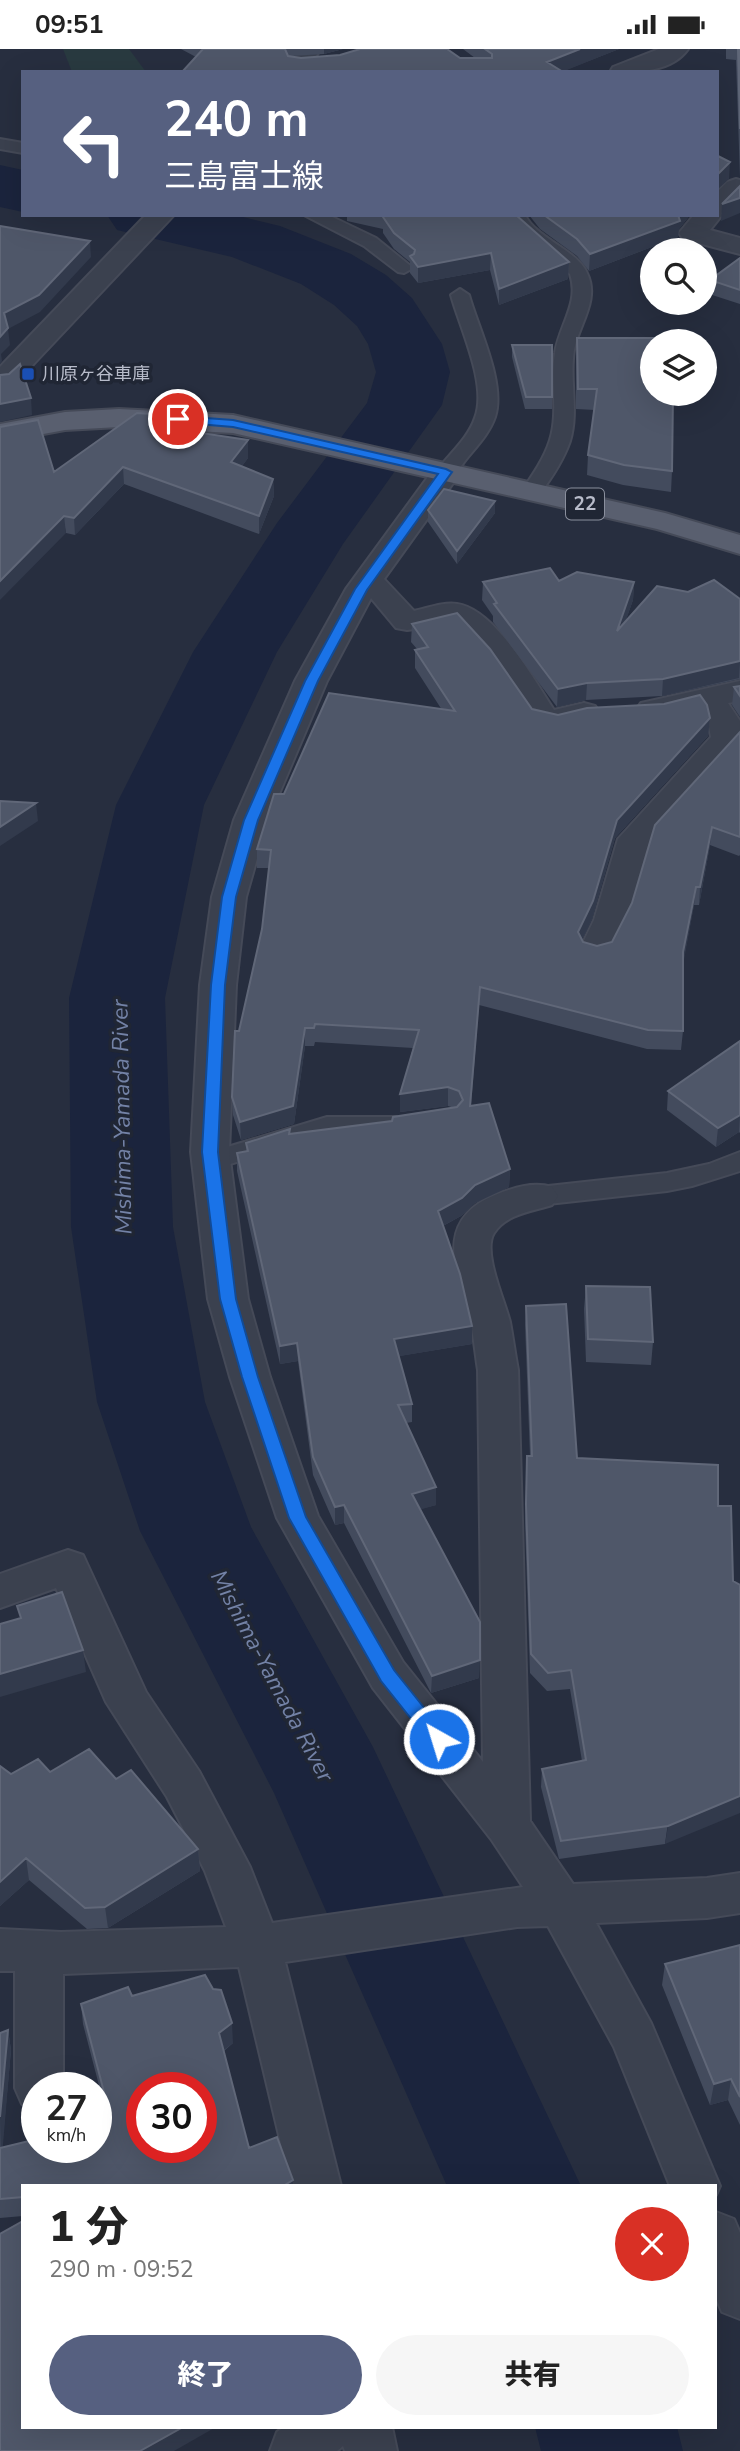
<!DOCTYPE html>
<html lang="ja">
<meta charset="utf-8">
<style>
:root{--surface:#fff;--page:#f6f6f6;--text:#222;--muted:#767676;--accent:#566080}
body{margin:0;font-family:"Nunito Sans","Noto Sans JP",sans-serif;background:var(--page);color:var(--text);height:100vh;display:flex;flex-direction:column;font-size:26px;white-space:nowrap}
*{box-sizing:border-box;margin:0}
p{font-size:23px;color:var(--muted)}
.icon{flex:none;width:38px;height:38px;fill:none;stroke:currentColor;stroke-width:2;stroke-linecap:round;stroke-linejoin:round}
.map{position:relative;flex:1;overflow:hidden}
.panel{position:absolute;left:21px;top:2135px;width:696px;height:245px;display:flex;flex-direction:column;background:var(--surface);border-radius:0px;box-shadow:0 7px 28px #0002}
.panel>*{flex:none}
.hud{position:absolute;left:21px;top:21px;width:698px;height:147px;border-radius:0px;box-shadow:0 7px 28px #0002;background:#566080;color:#fff;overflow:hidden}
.tools{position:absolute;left:640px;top:189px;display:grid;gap:14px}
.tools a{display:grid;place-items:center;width:77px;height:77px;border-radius:50%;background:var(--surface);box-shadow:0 7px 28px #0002;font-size:35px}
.speed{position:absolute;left:21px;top:2023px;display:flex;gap:14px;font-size:35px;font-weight:700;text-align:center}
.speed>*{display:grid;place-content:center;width:91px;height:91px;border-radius:50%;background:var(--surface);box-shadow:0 7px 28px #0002;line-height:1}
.speed small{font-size:18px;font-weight:400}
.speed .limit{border:10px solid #d22;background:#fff;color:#111}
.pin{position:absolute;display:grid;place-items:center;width:60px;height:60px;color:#fff;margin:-30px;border:4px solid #fff;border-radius:50%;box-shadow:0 2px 7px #0007}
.me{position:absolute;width:77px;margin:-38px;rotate:321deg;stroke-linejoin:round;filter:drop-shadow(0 0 5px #0008)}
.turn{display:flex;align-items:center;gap:24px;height:147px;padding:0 28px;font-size:32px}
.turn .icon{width:91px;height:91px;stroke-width:2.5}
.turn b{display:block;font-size:49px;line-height:60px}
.round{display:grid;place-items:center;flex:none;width:74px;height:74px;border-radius:37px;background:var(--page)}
.headline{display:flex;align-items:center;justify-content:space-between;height:119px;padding:0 28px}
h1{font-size:42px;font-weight:800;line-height:52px}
.action{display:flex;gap:14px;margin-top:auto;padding:14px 28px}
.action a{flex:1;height:80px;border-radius:42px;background:var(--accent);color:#fff;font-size:28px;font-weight:800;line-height:80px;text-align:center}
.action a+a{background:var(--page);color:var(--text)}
.status{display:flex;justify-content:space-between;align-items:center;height:49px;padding:0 35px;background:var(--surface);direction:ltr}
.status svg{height:19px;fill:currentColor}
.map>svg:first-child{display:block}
</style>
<div class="status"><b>09:51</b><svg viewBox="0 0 49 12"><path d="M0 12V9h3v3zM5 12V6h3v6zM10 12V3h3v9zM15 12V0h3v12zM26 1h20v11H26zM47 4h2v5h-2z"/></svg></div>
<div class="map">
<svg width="740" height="2402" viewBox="0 0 740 2402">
<rect width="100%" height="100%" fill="#272e3f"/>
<path fill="#293a40" d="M63,0H129L146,23H72Z"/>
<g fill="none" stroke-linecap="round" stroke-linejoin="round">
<path fill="#1b243d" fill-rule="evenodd" d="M0,116L23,121V163L0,158Z
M107,166H235L280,177L351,205L386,226L412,249L442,295L450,323L442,356L343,495L277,603L204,756L165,949L173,1178L205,1353L251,1478L373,1698L581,2137H447L274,1744L140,1482L97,1353L71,1178L69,949L116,756L193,603L277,474L367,354L376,323L368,295L357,277L334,256L301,235L232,208L117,181Z
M535,2378H677L683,2402H541Z"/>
<g stroke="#454a58" stroke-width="4">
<path id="lane" d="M0,90L23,94V104L0,100Z
M304,166H328L376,189L413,219L404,224L398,223L364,197Z
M507,166H525C536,189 577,201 587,224C600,251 579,275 574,301C569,331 579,362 570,392C563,412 551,430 538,447H524L521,443C532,427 544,410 550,391C559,362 550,333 555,304C559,276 580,254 570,225L513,177Z
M460,240L469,246C478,279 506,334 495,368C490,383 478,396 468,408C459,419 454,431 439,427L436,423C448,406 468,390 475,369C488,336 460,279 451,246Z
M327,1068H396L405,1071L409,1077L405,1083L396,1086H327L210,1121L201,1118L197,1112L201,1106Z
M740,1103V1122L692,1137L667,1142L539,1156L530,1153L526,1147L530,1141L539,1138L667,1124L709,1115Z"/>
</g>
<g stroke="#454a58" stroke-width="4">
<path id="street" d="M296,0H321L304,23H279Z
M659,0H688C671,24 636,23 610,23L613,18Z
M736,130L740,131V149L727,162L721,164L722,166L710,181L740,189V205L683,190L679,184L694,166H718V142L727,133Z
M146,166H174L10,340L0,342V318Z
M446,414L456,417L461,423L384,530L414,562C428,559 443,553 457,555C495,560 534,631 554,661L584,654L595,657L600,664L595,671L556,681L532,675L491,616L454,575L407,581L396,579L371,549L327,632L268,771L246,848L236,936L229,1103L248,1250L270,1328L318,1467L403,1613L483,1713L478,1321C475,1303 474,1285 469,1267C456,1220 434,1171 495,1146C513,1139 533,1132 552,1138L558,1147L552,1156C533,1162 506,1165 494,1184C482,1203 505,1252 510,1273C513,1289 515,1305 518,1321L530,1772L573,1835L707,1829L740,1824V1864L707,1869L596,1874L651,1974L720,2137L716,2146V2137H670L614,1998L548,1877L517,1878L285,1913L341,2137H291L239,1918L63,1925V2039H37V2060L22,2055L15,2039V1922H0V1880L61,1883L226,1878L205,1822L167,1748L106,1653L56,1539L0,1559V1525L68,1501L83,1506L146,1643L199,1722L250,1818L272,1874L523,1838L491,1790L373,1639L277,1469L230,1328L208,1250L191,1103L200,936L212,848L234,771L295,632L346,540L436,417Z
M740,632V652L728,654L740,672V695L651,793L628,871L608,910L596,913L584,910L579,902L594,871L618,790L711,688L708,673L699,660L652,671L641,668L636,661L641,654Z
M716,2163L734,2170L740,2184V2270L722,2263L716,2249Z
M284,2378H392L397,2402H345L343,2397L337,2402H270L277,2383Z"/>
</g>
<g stroke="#454a58" stroke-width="4">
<path id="primary" d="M119,360L233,366L665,464L740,486V505L657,480L233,384L119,378L65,381L0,393V375L65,363Z"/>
</g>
<use href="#lane" fill="#3b414f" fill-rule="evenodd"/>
<use href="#street" fill="#3b414f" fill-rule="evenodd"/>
<use href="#primary" fill="#595f6f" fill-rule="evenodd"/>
</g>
<path fill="#434b5d" d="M181,0H343L324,5L291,7L301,9H475L463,0H619L563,22L196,8Z
M726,0H740V129L736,11L726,10Z
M347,166H516L569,213L568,230L499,256L490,221L418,234L410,224V213L394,200L383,184V180L347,172Z
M529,166H690L679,180L678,188L589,222L577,207L540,180Z
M740,209V255L709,245L710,231Z
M577,289L672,422L671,443L623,436L587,426L588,406L595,361L576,360V309Z
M512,296L552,348V360H525L512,308Z
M170,386L168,388L184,395L248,409L242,417L273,430L274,447L259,485L124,435L75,486L66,484L54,423Z
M428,461L495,464L457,515L428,473Z
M559,532L634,533L633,551L625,573L688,543L740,550V630L662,647L586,651L557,658L493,573V567L482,551L483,533Z
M412,575L532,660L558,666L710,669L708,687L615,789L592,870L582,891L583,893L597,897L612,893L740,683V806L739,807L710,796L699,856H694L683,913V982L681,1001L647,1000L479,956L471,1057L510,1120L509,1138L475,1154L461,1167L443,1177L472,1277V1295L399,1307L412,1355V1373L406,1374L436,1438V1456L420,1460L479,1629L431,1644L344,1474L335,1476L313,1426L298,1312L280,1315L237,1122V1104L246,1102V1094L290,1080V1085L392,1072L454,1059L448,1057L400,1063V1045L413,999L315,993L314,997H305L294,1075L241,1091L233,1066L232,1048L239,982L262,880L269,819H257V800L284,745L442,661L415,619V601L417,600L411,593Z
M740,637V668L732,656L734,638Z
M740,992V1084L739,1083L716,1098L667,1061L668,1042Z
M586,1237L653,1293L651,1316L586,1313L584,1260Z
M526,1257L577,1409L718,1416L665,1795L559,1810L541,1738L542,1720L582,1712L570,1640L547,1642L530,1624L525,1474L527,1407H530L525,1276Z
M0,1717L11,1725L50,1723L116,1730L198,1800L200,1822L108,1879L87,1880L29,1831L0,1857Z
M740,1896V2076L728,2051L710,2056L662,1936L665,1915Z
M132,1947L233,1994L224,2002L249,2099L293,2131L23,2137V2167L0,2169V1984L8,1981L11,2001L2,2099L108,2071L83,1975L81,1955Z"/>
<path fill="#323a4c" d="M324,0H343L324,5Z
M580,0H619L562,23L547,13Z
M730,113L729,130L718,140V125Z
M740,149V164L721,172L722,155Z
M678,166H690L679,180L678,188L589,222L590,205Z
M90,192L91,208L40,263L8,280L10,296L1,305L2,312L0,315V288L4,264Z
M491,204L490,221L418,234V218Z
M569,213L568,230L499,256V240Z
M31,349L32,366L0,373V355Z
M170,369V386L157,401L156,383Z
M248,391V409L232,431L231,413Z
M123,418L124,435L75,486L74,469Z
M273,430L274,447L259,485V467Z
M495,452V464L457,515V502Z
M64,467L66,484L0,551V532Z
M634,533L633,551L616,600L617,582Z
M740,612L739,629L662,647L663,630Z
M587,634L586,651L557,658L558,640Z
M710,669L708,687L615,789L592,870L577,901L578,883L617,771Z
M36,754L38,772L0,797V778Z
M712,778L710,796L699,856L700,838Z
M696,838L694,856L682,922L683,903Z
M480,938L479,956L469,1075L470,1057Z
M305,979V997L294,1075L241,1091L240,1073Z
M448,1038V1057L400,1063V1045Z
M740,1066L739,1083L716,1098L718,1079Z
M510,1120L509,1138L475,1154L461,1167L437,1180L438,1162L475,1136Z
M472,1277V1295L394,1308V1290Z
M297,1294L298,1312L280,1315V1297Z
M436,1438V1456L412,1463V1445Z
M344,1456V1474L335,1476V1458Z
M83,1601L86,1623L0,1648V1625Z
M480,1611L479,1629L431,1644L432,1627Z
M740,1747V1764L665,1795L668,1777Z
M198,1800L200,1822L108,1879L105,1858Z
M26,1809L29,1831L0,1857V1833Z
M232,1974L233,1994L220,2004L219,1984Z
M8,1981L11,2001L1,2119L0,2068Z
M731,2030L728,2051L710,2056L714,2035Z
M293,2131V2137H283Z
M183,2378H216L174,2402H140Z"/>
<path fill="#4f5769" stroke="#606778" stroke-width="2" fill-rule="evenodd" d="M203,0H285L288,7L301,9L340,6L360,0H447L460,9H492V5L485,0H580L547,13L563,23H182Z
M738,0H740V80Z
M718,107L730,113L718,125Z
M740,137V149L722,155Z
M384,166H516L569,213L499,240L491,204L418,218L410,207L414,205L415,201L394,184L383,168Z
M544,166H678L680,172L590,205L577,190Z
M0,177L90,192L39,246L4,264L8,279L0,288Z
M740,209V241L710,231Z
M577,289H674V292H653V345H673L672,422L624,416L588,406L597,340H578Z
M512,296H552V348H526Z
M20,315L31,349L0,355V326L9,325Z
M137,364L167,366L170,369L156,383L184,395L195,383L248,391L231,413L273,430L259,467L123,418L74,469L64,467L0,532V378L38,371L54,423Z
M444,440L495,452L457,502L428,461Z
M550,519L559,532L577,523L634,533L617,582L657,537L688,543L714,531L740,550V612L663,630L587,634L558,640L494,555L497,554L483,533Z
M457,564L490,600L532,660L558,666L587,659L664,655L700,646L707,656L710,669L617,771L593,852L578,883L583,893L597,897L612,893L632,854L655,776L740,683V788L712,778L700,838H696L683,903V982L648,981L480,938L470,1057L489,1054L510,1120L475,1136L462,1149L438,1162L460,1225L472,1277L394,1290L412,1355L398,1356L436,1438L412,1445L480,1573V1611L432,1627L344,1456L335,1458L313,1408L297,1294L280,1297L237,1104L248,1102L246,1094L290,1080L289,1085L392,1072L393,1068L457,1058L463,1051L459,1042L448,1038L400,1045L419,981L315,975L314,979H305L293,1057L240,1073L232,1048L235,982H239L262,880L271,801L257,800L274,745H284L329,644L455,662L415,601L428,598L412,575Z
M740,637V647L734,638Z
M0,752L36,754L0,778Z
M740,992V1066L718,1079L668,1042Z
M586,1237L650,1238L653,1293L588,1290Z
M566,1255L577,1409L718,1416V1457H731L733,1532L740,1536V1747L668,1777L561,1792L542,1720L586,1711L571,1621L548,1624L531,1605L526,1455L527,1407H532L526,1257Z
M62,1543L83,1601L0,1625V1575L21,1569L17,1557Z
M89,1700L116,1730L131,1721L198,1800L105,1858L85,1859L26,1809L0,1833V1717L11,1725L38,1710L50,1723Z
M740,1896V2048L731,2030L714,2035L665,1915Z
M205,1926L213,1940L221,1941L232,1974L219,1984L249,2099L277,2088L293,2131L283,2137H23V2148L0,2150V2099L37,2090V2098H96V2074L111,2070L81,1955L128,1938L132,1947ZM142,2039H201V2098H142Z
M8,1981L0,2068V1984Z
M23,2172V2378H183L140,2402H0V2185Z"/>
<path fill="#1a73e8" stroke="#114b97" stroke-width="2" d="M178,367L233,371L446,420L452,423L367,541L318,632L258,771L236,848L225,936L218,1103L236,1250L258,1328L306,1468L394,1621L445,1685L448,1690L445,1696L439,1698L432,1696L381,1632L289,1469L242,1328L220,1250L202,1103L211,936L222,848L244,771L305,632L355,540L438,425L233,378L174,373L173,370Z"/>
<rect fill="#1a4fb4" stroke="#202634" stroke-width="2.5" x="21" y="318" width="14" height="14" rx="3.5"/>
<g text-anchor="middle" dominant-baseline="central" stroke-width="7" stroke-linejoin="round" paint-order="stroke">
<g font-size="18" fill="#b8bcca" stroke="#202634" text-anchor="start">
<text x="42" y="325">川原ヶ谷車庫</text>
</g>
<rect fill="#202634" stroke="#8a8f9d" stroke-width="2" x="566" y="439.5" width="38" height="31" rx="5"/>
<g font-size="19" font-weight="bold" fill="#b8bcca">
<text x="585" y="455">22</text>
</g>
<g font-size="23" font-style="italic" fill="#7382a6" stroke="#202634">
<text transform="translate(122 1068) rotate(-91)">Mishima-Yamada River</text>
<text transform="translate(272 1627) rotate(62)">Mishima-Yamada River</text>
</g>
</g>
</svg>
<div class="tools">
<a><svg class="icon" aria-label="search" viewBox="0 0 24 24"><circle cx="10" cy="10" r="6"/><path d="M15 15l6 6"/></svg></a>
<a><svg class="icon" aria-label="layers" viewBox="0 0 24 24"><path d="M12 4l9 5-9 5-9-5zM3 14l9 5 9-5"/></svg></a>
</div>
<div class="speed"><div>27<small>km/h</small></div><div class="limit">30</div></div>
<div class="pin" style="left:178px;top:370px;background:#d93025"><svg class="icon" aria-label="arrive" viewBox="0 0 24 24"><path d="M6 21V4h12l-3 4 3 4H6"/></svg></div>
<svg class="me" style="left:439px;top:1690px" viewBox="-20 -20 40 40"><circle r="17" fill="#1a73e8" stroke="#fff" stroke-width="3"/><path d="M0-11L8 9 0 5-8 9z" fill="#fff"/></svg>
<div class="hud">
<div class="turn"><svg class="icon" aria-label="left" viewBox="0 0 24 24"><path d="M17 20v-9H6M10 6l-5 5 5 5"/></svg><div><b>240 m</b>三島富士線</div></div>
</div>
<section class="panel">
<div class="headline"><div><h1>1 分</h1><p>290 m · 09:52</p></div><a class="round" style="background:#d93025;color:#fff"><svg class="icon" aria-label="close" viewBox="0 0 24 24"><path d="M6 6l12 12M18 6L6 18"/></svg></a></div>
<div class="action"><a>終了</a><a>共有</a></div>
</section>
</div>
